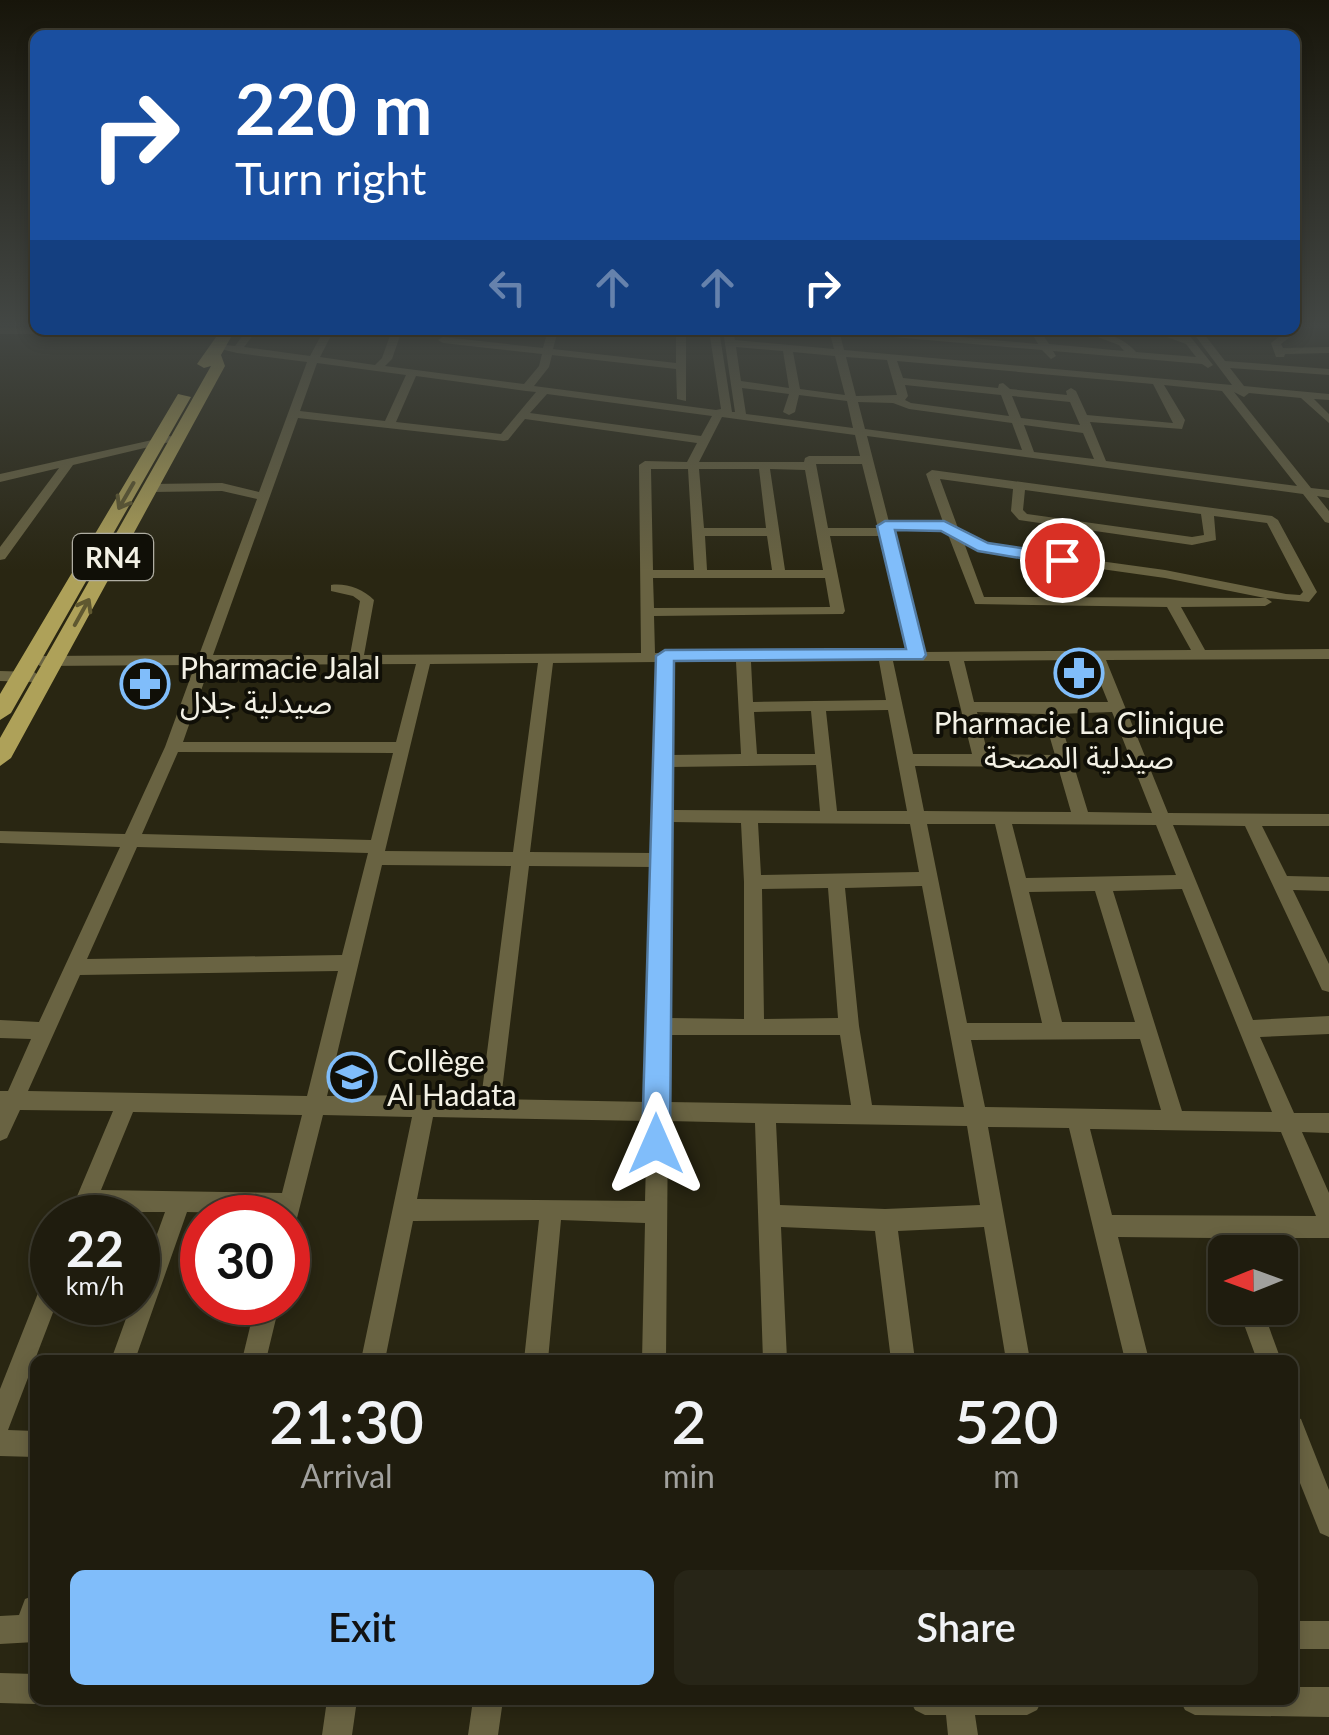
<!DOCTYPE html>
<meta charset="utf-8">
<style>
:root{--surface:#1f1c0e;--page:#272517;--text:#f1f3f6;--muted:#a1a19e;--line:#3c3a2e;--accent:#80bdfa}
body{margin:0;font-family:Lato,"Noto Sans Arabic",sans-serif;background:var(--page);color:var(--text);height:100vh;display:flex;flex-direction:column;font-size:38px;white-space:nowrap}
*{box-sizing:border-box;margin:0}
p{font-size:32px;color:var(--muted)}
.icon{flex:none;width:55px;height:55px;fill:none;stroke:currentColor;stroke-width:2;stroke-linecap:round;stroke-linejoin:round}
.map{position:relative;flex:1;overflow:hidden}
.details{position:absolute;left:30px;top:1355px;width:1268px;height:350px;display:flex;flex-direction:column;background:var(--surface);border-radius:15px;box-shadow:0 5px 15px #0003,0 0 0 2px var(--line)}
.details>*{flex:none}
.top-card{position:absolute;left:30px;top:30px;width:1270px;height:305px;border-radius:15px;box-shadow:0 5px 15px #0003,0 0 0 2px var(--line);background:#1a4fa0;color:#fff;overflow:hidden}
.needle{width:65px;rotate:269deg}
.tools{position:absolute;left:1208px;top:1235px;display:grid;gap:20px}
.tools a{display:grid;place-items:center;width:90px;height:90px;border-radius:15px;background:var(--surface);box-shadow:0 5px 15px #0003,0 0 0 2px var(--line);font-size:50px}
.speed{position:absolute;left:30px;top:1195px;display:flex;gap:20px;font-size:50px;font-weight:700;text-align:center}
.speed>*{display:grid;place-content:center;width:130px;height:130px;border-radius:50%;background:var(--surface);box-shadow:0 5px 15px #0003,0 0 0 2px var(--line);line-height:1}
.speed small{font-size:25px;font-weight:400}
.speed .limit{border:15px solid #d22;background:#fff;color:#111}
.pin{position:absolute;display:grid;place-items:center;width:85px;height:85px;color:#fff;margin:-42px;border:5px solid #fff;border-radius:50%;box-shadow:0 2px 10px #0007}
.me{position:absolute;width:110px;margin:-55px;rotate:0deg;stroke-linejoin:round;filter:drop-shadow(0 0 8px #0008)}
.turn{display:flex;align-items:center;gap:35px;height:210px;padding:0 40px;font-size:45px}
.turn .icon{width:130px;height:130px;stroke-width:2.5}
.turn b{display:block;font-size:70px;line-height:85px}
.lanes{display:flex;align-items:center;height:95px;padding:0 40px;background:#0003;justify-content:center;gap:50px;direction:ltr}
.lanes .off{opacity:.35}
.eta{display:flex;justify-content:space-evenly;align-items:center;height:170px;text-align:center}
.eta b{font-size:60px;font-weight:600;line-height:70px}
.button{display:flex;gap:20px;margin-top:auto;padding:20px 40px}
.button a{flex:1;height:115px;border-radius:15px;background:var(--accent);color:#111;font-size:40px;font-weight:600;line-height:115px;text-align:center}
.button a+a{background:var(--page);color:var(--text)}
.map>svg:first-child{display:block}
</style>
<div class="map">
<svg width="1329" height="1735" viewBox="0 0 1329 1735">
<rect width="100%" height="100%" fill="#292612"/>
<g fill="none" stroke-linecap="round" stroke-linejoin="round">
<path fill="#696342" fill-rule="evenodd" d="M0,328L160,330L155,333L0,334Z
M1295,328L1299,330L1281,344L1283,348L1329,347V353L1285,354L1284,357H1276L1271,343L1288,330Z
M247,330H257L244,347L310,356L324,330H334L320,357L375,365L382,358L392,330H402L392,359L385,366L524,384L539,366L542,354L443,343L438,340L443,337L543,348L548,330H558L553,349L676,363V330H686V401L677,399L676,369L552,355L549,367L534,386L716,410L721,409L709,330H719L732,412H735L723,330H733L735,340L834,349L829,330H839L844,350L1232,385L1191,330H1201L1225,361L1329,369V375L1230,368L1244,386L1329,394V400L1314,399L1329,414V423L1301,398L1249,393L1244,397L1234,392L1311,488L1329,490V498L1317,496L1329,511V523L1325,522L1303,494L867,436L889,522H943L926,474L932,470L1272,516L1278,520L1317,592L1309,602L1266,598L1272,602L1265,606L1181,607L1205,650L1329,649V659L1106,660L1168,813L1329,814V826H1262L1287,876L1329,877V891L1293,890L1329,964V992L1322,990L1245,826L1173,825L1253,1020L1329,1016V1034L1260,1037L1294,1113H1329V1133L1302,1132L1329,1193V1238H1237L1242,1252H1225V1261L1214,1238L1118,1237L1149,1360H1125L1069,1128L988,1127L1030,1360H1006L984,1227L898,1231L915,1360H891L875,1231L781,1227L787,1360H763L755,1123L668,1121L666,1360H642L645,1223L561,1220L548,1360H524L539,1220L413,1221L385,1360H361L412,1117L323,1115L295,1226L288,1229V1218H276L277,1214L187,1212L135,1360H111L132,1302H138V1287L165,1212H86L78,1209L75,1201L113,1111L20,1110L7,1138L0,1141V1091H8L31,1039L0,1038V1020L39,1022L120,847L0,843V831L125,834L165,747L195,665L40,666L33,661L40,656L199,655L257,499L222,491L152,492L146,488L152,484L222,483L259,492L307,362L237,353L213,347L218,344L235,346ZM736,347L783,351L789,388L741,381ZM793,352L835,356L845,395L800,389ZM846,357L887,360L897,395L856,396ZM897,361L1153,384L1173,423L1087,415L1076,391L1071,388L1066,391L1067,395L1010,389L1003,383L999,384L998,388L903,378ZM317,363L406,375L385,421L300,411ZM416,376L526,391L536,392L501,434L396,422ZM905,385L1001,395L1009,416L911,403L905,400L908,396ZM1164,385L1222,391L1297,486L1106,461L1090,422L1182,429L1185,420ZM742,388L789,394L783,412L789,415L795,412L799,395L847,401L853,428L746,414ZM547,394L712,416L701,436L530,413ZM1012,396L1070,402L1080,425L1021,418ZM858,402L893,403L909,409L1012,423L1022,450L865,429ZM722,417L855,435L860,456H809L805,458L804,462H699ZM298,418L504,441L508,440L525,419L697,443L687,462L645,461L639,465L641,653L364,655L374,600C363,589 346,583 331,585V591L353,596L360,601L350,655H213ZM1024,425L1083,433L1094,459L1034,452ZM816,464H862L878,528H828ZM651,469H688L694,570H653ZM699,469H759L766,528H704ZM770,469L805,470L823,570H785ZM940,479L1013,489L1011,511L1019,520L1192,545L1216,540L1214,516L1267,523L1303,592L1300,595L1286,594L1165,570L997,547L958,528ZM1025,490L1201,514L1204,535L1192,537L1027,514L1023,510ZM892,530H942L947,532L975,604L1167,607L1191,650L923,652ZM705,536H767L772,570H707ZM830,536H880L909,652L655,653L654,616L843,614L845,611ZM963,540L994,554L1165,578L1265,598L984,597ZM653,578H825L830,607L654,608ZM1091,660L1108,702H974L964,661ZM879,661L886,700L753,702L751,662ZM893,661H949L972,754H913ZM658,662L653,853L530,852L553,663ZM672,662H736L741,754L671,755ZM538,663L513,852L385,851L430,664ZM416,664L396,742H183L210,665ZM888,710L907,811H837L826,711ZM811,711L815,754H757L754,712ZM977,712L1043,714L1055,755L988,754ZM1112,712L1152,813L1088,812L1058,714ZM178,752L393,753L371,840L142,834ZM816,765L820,811L671,810V767ZM915,766L1058,767L1071,812L924,811ZM671,822L741,823L744,882V1019L669,1018ZM758,823L910,824L919,872L761,875ZM927,824H995L1042,1023H967ZM1012,824L1156,825L1176,875L1026,878ZM137,847L368,853L342,955L87,959ZM382,865L511,866L481,1099L425,1095L327,1096ZM529,866L653,867L647,1026L648,1102L501,1099ZM922,886L964,1107L872,1105L859,1026L845,888ZM828,888L838,1018L764,1019L762,889ZM1182,889L1272,1112L1182,1111L1113,891ZM1095,891L1135,1022H1062L1029,892ZM338,971L307,1096L28,1091L80,975ZM669,1035H840L851,1105L668,1102ZM1140,1039L1161,1110L985,1107L971,1040ZM133,1112L302,1115L282,1193L101,1190ZM433,1117L647,1121L645,1201L417,1199ZM776,1123L967,1126L980,1205L885,1209L780,1205ZM1090,1129L1281,1132L1316,1216L1112,1215Z
M843,330H882L1038,344L1030,330H1040L1049,344L1124,351L1119,345L1079,330C1100,330 1122,336 1136,352L1196,357L1186,344L1148,330H1163L1179,335L1175,330H1185L1213,365L1208,368L1202,364L1053,351L1056,356L1051,359L1042,350L848,333Z
M170,436L176,439L174,441L73,465L5,559L0,560V547L59,468L0,482V474Z
M0,671L34,672L41,677L34,682L0,681Z
M52,1274V1302H57L8,1430L35,1431V1457L0,1456V1389L44,1278Z
M256,1302H280L266,1360H242Z
M1238,1308H1262L1281,1360H1257Z
M1292,1416L1301,1419L1329,1490V1537L1320,1533L1292,1463Z
M35,1595V1642L0,1644V1616L19,1615L25,1599Z
M1292,1621H1329V1649H1292Z
M0,1673L35,1674V1700H44L35,1704L0,1703Z
M1292,1687H1329V1717L1195,1715L1185,1710L1180,1700H1292Z
M327,1700H357L352,1735H322Z
M473,1700H503L498,1735H468Z
M910,1700H1042L1037,1710L1027,1715H975L978,1735H948L946,1715H925L915,1710Z"/>
<path fill="#aea159" fill-rule="evenodd" d="M221,330H235L221,355L225,366L11,758L0,766V738L211,366L204,368L197,364Z
M178,394L191,397L11,713L0,720V694Z"/>
</g>
<defs><path id="oneway-shaft" d="M-6 0H5M1.5-3L5.5 0L1.5 3" fill="none" stroke-width="1.6" stroke-linecap="round" stroke-linejoin="round" transform="scale(2.5)"/></defs>
<g stroke="#5f5830">
<use href="#oneway-shaft" transform="translate(126 496) rotate(120)"/>
<use href="#oneway-shaft" transform="translate(82 612) rotate(-61)"/>
</g>
<linearGradient id="sky" x2="0" y2="1"><stop stop-color="#17150a"/><stop offset="0.57" stop-color="#434744"/><stop offset="1" stop-color="#434744" stop-opacity="0"/></linearGradient>
<rect width="1329" height="571" fill="url(#sky)"/>
<path fill="#80bdfa" stroke="#537ba2" stroke-width="2.5" d="M885,521H944L988,543L1062,554L1071,560L1062,565L978,551L941,531L895,530L926,655L923,659L674,661L670,1144L666,1153L656,1157L646,1153L642,1144L656,656L665,650L906,649L877,526Z"/>
<defs>
<g id="pharmacy-ring" transform="scale(2.5)"><circle r="9.5" fill="#100f07" stroke="#80bdfa" stroke-width="1.5"/><path d="M-2-6h4v4h4v4h-4v4h-4v-4h-4v-4h4Z" fill="#80bdfa"/></g>
<g id="school-ring" transform="scale(2.5)"><circle r="9.5" fill="#100f07" stroke="#80bdfa" stroke-width="1.5"/><path d="M0-5L7-2L0 1L-7-2ZM-4 1L0 2.5L4 1V4Q0 6-4 4Z" fill="#80bdfa"/></g>
</defs>
<g fill-rule="evenodd">
<use href="#pharmacy-ring" x="1079" y="673"/>
<use href="#pharmacy-ring" x="145" y="684"/>
<use href="#school-ring" x="352" y="1077"/>
</g>
<g text-anchor="middle" dominant-baseline="central" stroke-width="8" stroke-linejoin="round" paint-order="stroke">
<rect fill="#100f07" stroke="#afada2" stroke-width="2.5" x="73" y="534" width="80" height="46" rx="8"/>
<g font-size="28" font-weight="bold" fill="#f3f1e5">
<text x="113" y="557">RN4</text>
</g>
<g font-size="30" fill="#f3f1e5" stroke="#100f07" text-anchor="start">
<text x="180" y="667">Pharmacie Jalal<tspan x="180" dy="34">صيدلية جلال</tspan></text>
<text x="1079" y="722" text-anchor="middle">Pharmacie La Clinique<tspan x="1079" dy="34">صيدلية المصحة</tspan></text>
<text x="387" y="1060">Collège<tspan x="387" dy="34">Al Hadata</tspan></text>
</g>
</g>
</svg>
<div class="tools">
<a><svg class="needle" viewBox="-14 -14 28 28"><path d="M0-13l5 13h-10z" fill="#e53935"/><path d="M0 13l5-13h-10z" fill="#a1a19e"/></svg></a>
</div>
<div class="speed"><div>22<small>km/h</small></div><div class="limit">30</div></div>
<div class="pin" style="left:1062px;top:560px;background:#d93025"><svg class="icon" aria-label="arrive" viewBox="0 0 24 24"><path d="M6 21V4h12l-3 4 3 4H6"/></svg></div>
<svg class="me" style="left:656px;top:1144px" viewBox="-20 -20 40 40"><path d="M0-17L14 15 0 8-14 15z" fill="#80bdfa" stroke="#fff" stroke-width="4"/></svg>
<div class="top-card">
<div class="turn"><svg class="icon" aria-label="right" viewBox="0 0 24 24"><path d="M7 20v-9h11M14 6l5 5-5 5"/></svg><div><b>220 m</b>Turn right</div></div>
<div class="lanes"><svg class="icon off" aria-label="left" viewBox="0 0 24 24"><path d="M17 20v-9H6M10 6l-5 5 5 5"/></svg><svg class="icon off" aria-label="ahead" viewBox="0 0 24 24"><path d="M12 20V5M6 11l6-6 6 6"/></svg><svg class="icon off" aria-label="ahead" viewBox="0 0 24 24"><path d="M12 20V5M6 11l6-6 6 6"/></svg><svg class="icon" aria-label="right" viewBox="0 0 24 24"><path d="M7 20v-9h11M14 6l5 5-5 5"/></svg></div>
</div>
<section class="details">
<div class="eta">
<div><b>21:30</b><p>Arrival</p></div>
<div><b>2</b><p>min</p></div>
<div><b>520</b><p>m</p></div>
</div>
<div class="button"><a>Exit</a><a>Share</a></div>
</section>
</div>
